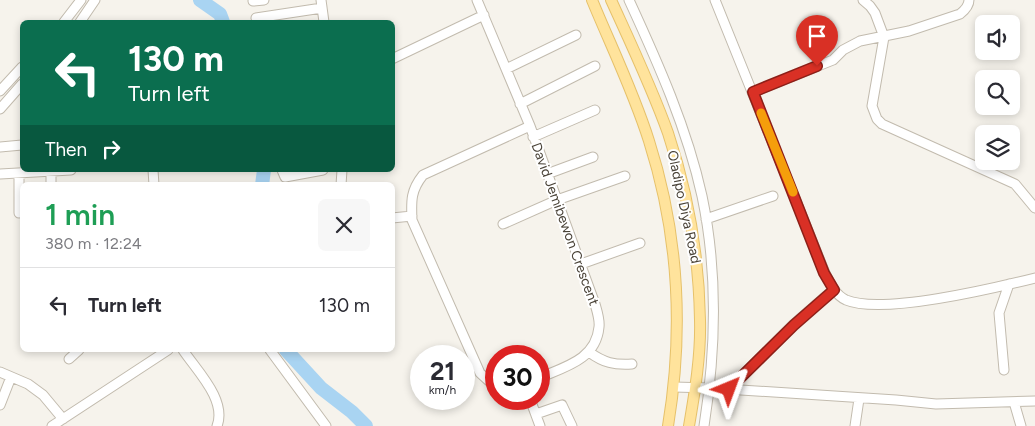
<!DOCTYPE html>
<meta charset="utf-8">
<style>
:root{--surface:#fff;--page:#f7f7f7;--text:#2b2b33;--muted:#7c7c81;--line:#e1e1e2}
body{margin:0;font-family:Figtree,sans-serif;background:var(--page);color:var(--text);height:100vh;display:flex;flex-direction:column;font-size:19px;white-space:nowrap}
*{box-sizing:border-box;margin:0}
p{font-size:16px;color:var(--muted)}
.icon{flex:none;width:28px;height:28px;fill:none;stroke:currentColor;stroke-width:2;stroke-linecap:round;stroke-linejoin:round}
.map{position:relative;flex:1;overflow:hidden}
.details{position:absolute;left:20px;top:182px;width:375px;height:170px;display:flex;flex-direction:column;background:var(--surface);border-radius:8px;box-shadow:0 2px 8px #0003}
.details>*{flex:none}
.guide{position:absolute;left:20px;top:20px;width:375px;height:152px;border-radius:8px;box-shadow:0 2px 8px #0003;background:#0b6e4f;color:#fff;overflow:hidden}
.fabs{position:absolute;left:975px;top:15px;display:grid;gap:10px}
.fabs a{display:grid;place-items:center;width:45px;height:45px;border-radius:8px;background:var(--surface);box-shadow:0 2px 8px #0003;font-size:25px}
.speed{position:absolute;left:410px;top:345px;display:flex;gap:10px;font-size:25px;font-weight:700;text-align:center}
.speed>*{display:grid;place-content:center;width:65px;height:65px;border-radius:50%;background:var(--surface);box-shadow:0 2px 8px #0003;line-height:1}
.speed small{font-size:12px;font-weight:400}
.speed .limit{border:8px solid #d22;background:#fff;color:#111}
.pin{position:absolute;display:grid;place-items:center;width:42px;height:42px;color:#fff;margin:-51px -21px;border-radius:50% 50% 50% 0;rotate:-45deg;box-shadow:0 0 5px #0007}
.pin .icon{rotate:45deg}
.me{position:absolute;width:55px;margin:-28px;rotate:44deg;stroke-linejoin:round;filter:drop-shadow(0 0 4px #0008)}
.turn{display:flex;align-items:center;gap:18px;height:105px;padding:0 25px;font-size:22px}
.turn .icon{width:65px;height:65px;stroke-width:2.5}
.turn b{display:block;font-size:35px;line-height:42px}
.then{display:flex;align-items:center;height:48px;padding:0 25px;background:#0003;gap:10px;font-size:19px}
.round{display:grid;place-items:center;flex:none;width:52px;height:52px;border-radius:8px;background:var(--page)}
.headline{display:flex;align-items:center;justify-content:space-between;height:85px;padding:0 25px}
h1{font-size:30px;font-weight:600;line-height:38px;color:#1e9e55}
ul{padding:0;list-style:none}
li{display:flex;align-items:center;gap:15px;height:75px;padding:0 25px;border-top:1px solid var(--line)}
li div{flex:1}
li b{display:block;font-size:19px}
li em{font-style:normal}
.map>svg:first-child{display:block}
</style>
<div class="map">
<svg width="1035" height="426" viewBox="0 0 1035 426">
<rect width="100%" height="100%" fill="#f6f3ec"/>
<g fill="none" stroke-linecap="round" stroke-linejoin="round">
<path stroke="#a9d4f2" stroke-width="14" d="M200,0L220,14L223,22
M262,185L264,170
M286,350L321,388L352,412L366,426"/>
<g stroke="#c2bbae" stroke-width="11">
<path id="minor" d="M321,0L324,22
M477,0L530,126L595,304C597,311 600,320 599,327C596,360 564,367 539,378
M629,0C658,63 687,128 702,196C718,272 716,350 704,426
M715,0L825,273C830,283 835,295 846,300C882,315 995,288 1035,278
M863,0L870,6L875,13L884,37L872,106L877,119L882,124L1015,184L1035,208
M253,1L264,0
M256,18L322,8
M64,22L81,0
M80,22L95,0
M392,59L484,15
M506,69L576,35
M0,91L22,67
M753,92L833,60L843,50L860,41L909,31L960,14C965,10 969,6 969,0
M520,104L595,66
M0,109L22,84
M533,137L595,110
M0,147L22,145
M153,170L154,185
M282,170L285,177L323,170
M51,171V185
M19,173V213
M0,174L71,170
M547,174L593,157
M341,185L342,170
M392,218L412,216
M706,219L773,196
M503,224L557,200L625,176
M581,264L640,243
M183,350C197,371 227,400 217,426
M270,350L326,426
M589,352C604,363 614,365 632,364
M69,359L79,350
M1004,370L999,313L1009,284
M0,372L28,384L43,395L63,419
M496,385L492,384L480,373L412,220C411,200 411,190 423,175L530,126
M674,387L710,388L896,400L936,404L1035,401
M729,389L793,325L833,290
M530,399L540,426
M1014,402L1021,426
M0,405L11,377
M536,414L562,405L572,426
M52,426L168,350
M855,426L859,399"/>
</g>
<g stroke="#e6c16a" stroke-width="12">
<path id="major" d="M592,0C611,46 634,93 649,141C679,235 684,329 668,426
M611,0C631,44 652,88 668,133C688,193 699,257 700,320C701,355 695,391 689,426"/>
</g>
<use href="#minor" stroke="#fff" stroke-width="9"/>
<use href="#major" stroke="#ffe39c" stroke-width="10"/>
</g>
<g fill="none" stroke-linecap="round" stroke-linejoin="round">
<g stroke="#8d1f18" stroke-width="12">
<path id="route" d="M729,389L794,325L834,290L824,273L753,92L817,66"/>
</g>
<use href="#route" stroke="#d93025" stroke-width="9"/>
<path stroke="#f59e0b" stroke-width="9" d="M761,113L793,192"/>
</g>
<g text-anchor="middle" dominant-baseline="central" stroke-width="4" stroke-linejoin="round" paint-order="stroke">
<g font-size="14" fill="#4b4439" stroke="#fff">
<text transform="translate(684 207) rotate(78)">Oladipo Diya Road</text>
<text transform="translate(565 224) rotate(70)">David Jemibewon Crescent</text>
</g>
</g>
</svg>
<div class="fabs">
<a><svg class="icon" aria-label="sound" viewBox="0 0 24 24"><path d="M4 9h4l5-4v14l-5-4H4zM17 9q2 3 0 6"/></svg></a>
<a><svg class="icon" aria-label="search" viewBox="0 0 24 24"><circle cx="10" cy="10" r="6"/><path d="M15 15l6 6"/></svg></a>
<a><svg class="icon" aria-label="layers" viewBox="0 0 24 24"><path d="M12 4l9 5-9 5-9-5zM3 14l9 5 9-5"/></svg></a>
</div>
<div class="speed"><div>21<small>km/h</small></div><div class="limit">30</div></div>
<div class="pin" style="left:817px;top:66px;background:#d93025"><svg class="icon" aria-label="arrive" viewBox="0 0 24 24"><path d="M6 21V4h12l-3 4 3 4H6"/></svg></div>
<svg class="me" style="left:729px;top:389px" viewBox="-20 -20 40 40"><path d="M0-17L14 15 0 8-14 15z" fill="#d93025" stroke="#fff" stroke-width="4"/></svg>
<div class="guide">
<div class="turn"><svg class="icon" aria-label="left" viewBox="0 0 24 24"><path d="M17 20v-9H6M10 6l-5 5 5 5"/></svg><div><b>130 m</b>Turn left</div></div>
<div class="then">Then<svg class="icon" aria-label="right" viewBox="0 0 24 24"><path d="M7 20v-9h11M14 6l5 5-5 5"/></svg></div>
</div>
<section class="details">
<div class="headline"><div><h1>1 min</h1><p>380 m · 12:24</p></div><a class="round"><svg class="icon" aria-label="close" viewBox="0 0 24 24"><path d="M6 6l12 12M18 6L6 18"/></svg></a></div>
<ul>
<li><svg class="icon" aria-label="left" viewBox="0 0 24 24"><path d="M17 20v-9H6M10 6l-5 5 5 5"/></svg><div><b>Turn left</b></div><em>130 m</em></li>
</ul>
</section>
</div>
